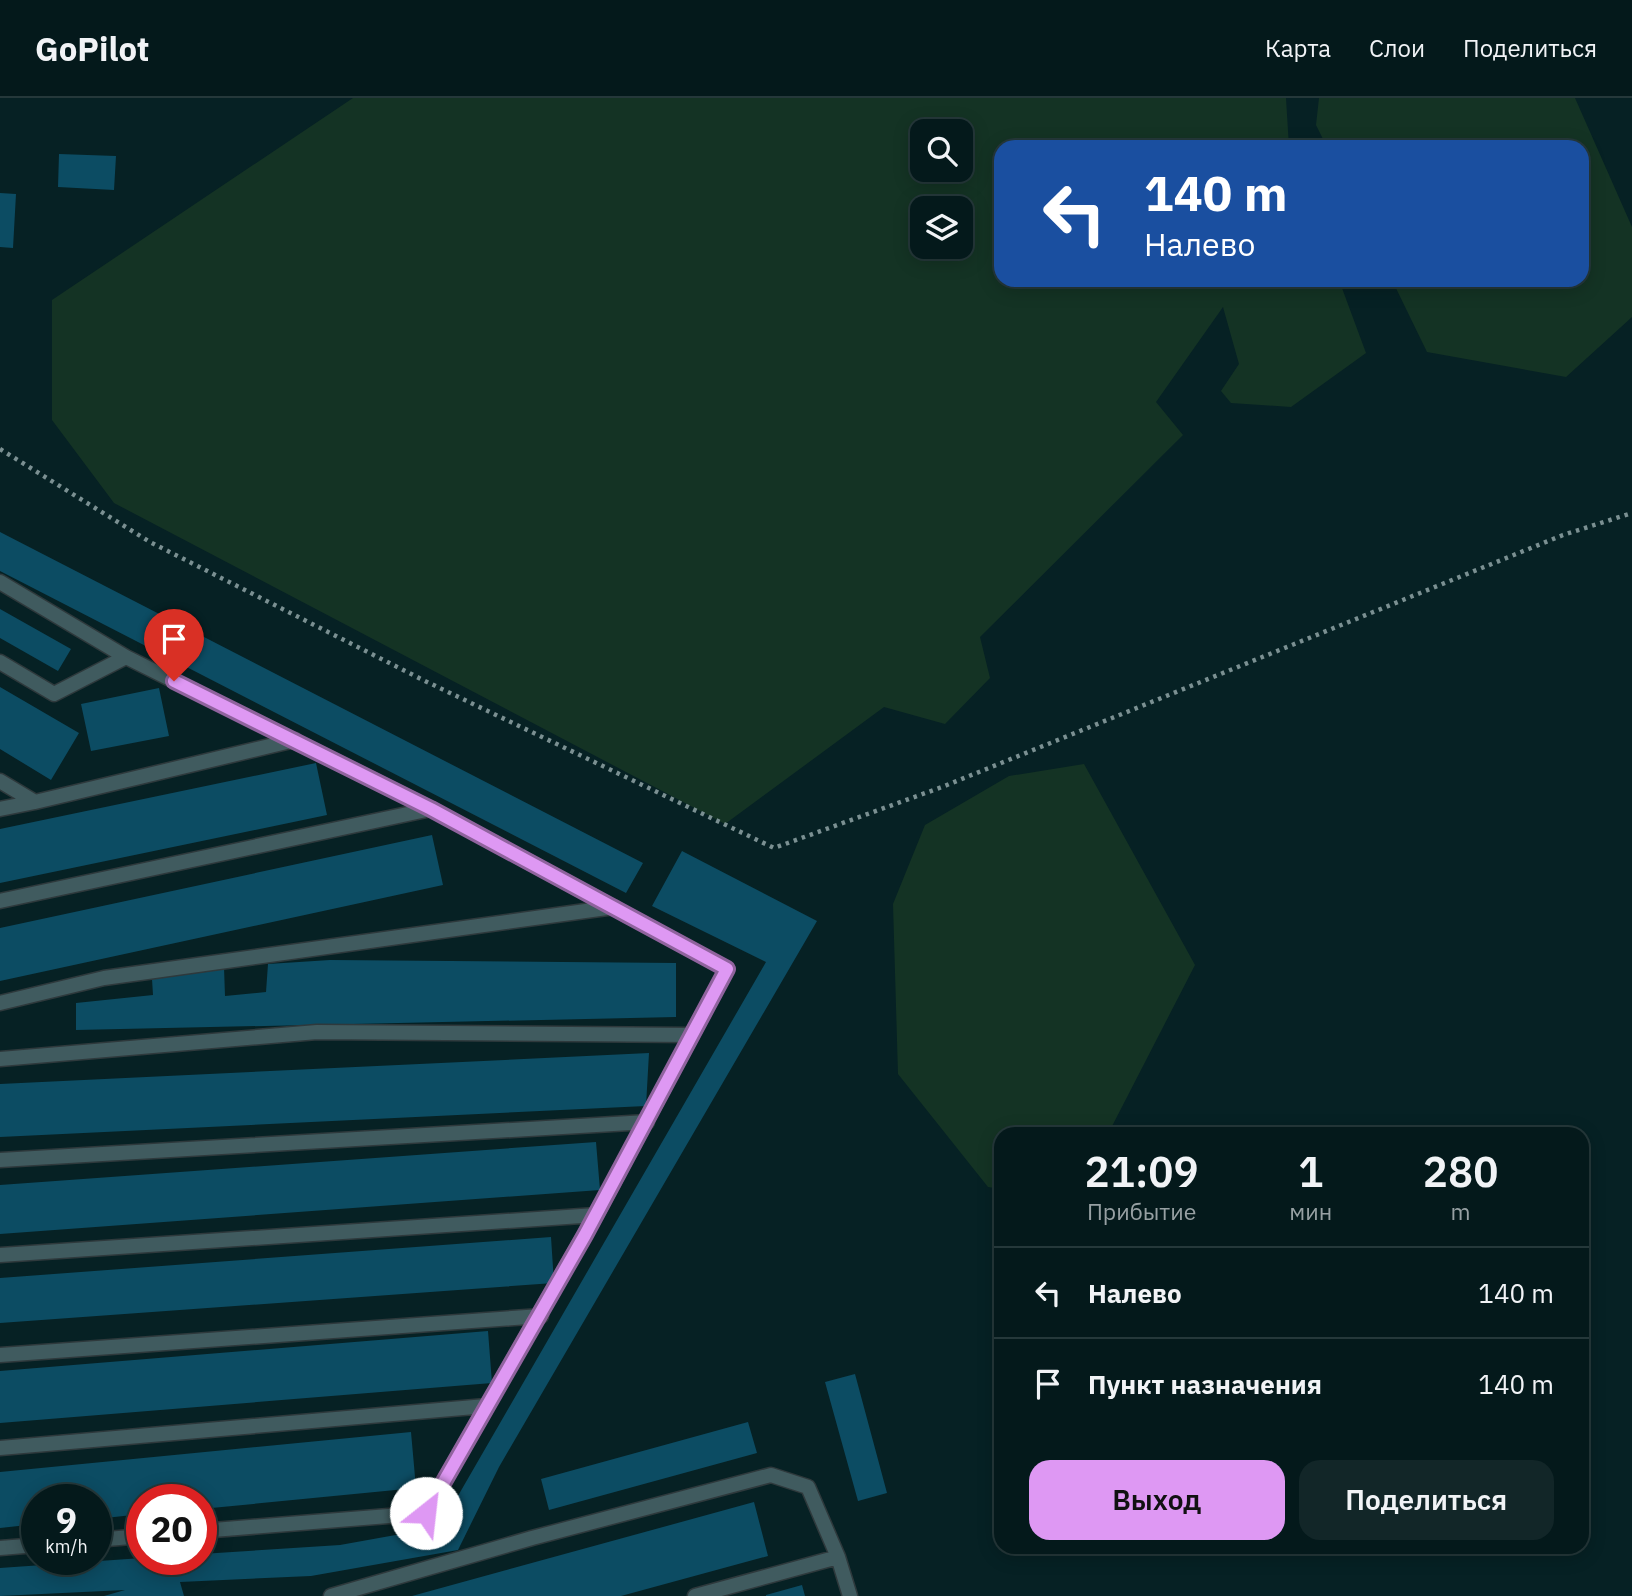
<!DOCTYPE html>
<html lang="ru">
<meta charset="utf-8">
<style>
:root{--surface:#04191b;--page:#122628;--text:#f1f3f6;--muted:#97a0a3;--line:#25383a;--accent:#de98f3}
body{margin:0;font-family:"IBM Plex Sans",sans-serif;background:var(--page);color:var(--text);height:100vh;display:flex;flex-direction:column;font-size:26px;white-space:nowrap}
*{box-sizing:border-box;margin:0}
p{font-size:23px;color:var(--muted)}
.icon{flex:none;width:38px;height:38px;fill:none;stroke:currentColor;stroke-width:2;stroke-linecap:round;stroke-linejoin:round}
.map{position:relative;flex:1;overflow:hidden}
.drawer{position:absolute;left:994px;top:1029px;width:595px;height:427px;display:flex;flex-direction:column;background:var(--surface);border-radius:21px;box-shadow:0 4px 18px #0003,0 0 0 2px var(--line)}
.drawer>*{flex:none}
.top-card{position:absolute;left:994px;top:42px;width:595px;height:147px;border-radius:21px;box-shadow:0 4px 18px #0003,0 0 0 2px var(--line);background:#1a4fa0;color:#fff;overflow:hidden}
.tools{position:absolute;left:910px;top:21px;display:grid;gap:14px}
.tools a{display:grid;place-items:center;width:63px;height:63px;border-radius:14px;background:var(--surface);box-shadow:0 4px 18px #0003,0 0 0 2px var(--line);font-size:35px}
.speed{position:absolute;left:21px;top:1386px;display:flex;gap:14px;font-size:35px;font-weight:700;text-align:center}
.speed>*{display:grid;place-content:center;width:91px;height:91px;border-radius:50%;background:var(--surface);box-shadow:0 4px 18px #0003,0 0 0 2px var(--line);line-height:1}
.speed small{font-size:18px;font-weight:400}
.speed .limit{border:10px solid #d22;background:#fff;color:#111}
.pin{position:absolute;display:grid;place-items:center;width:60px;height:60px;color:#fff;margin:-72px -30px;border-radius:50% 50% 50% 0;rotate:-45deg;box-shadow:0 0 7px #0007}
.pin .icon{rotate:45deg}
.me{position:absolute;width:77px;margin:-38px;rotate:29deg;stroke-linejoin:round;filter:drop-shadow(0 0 5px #0008)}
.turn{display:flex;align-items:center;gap:24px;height:147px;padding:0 35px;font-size:32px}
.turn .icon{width:91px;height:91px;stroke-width:2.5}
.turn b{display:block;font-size:49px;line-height:60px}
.eta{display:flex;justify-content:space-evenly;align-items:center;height:119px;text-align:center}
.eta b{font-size:42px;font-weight:600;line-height:49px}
.action{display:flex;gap:14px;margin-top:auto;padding:14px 35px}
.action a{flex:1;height:80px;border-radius:21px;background:var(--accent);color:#111;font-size:28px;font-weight:600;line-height:80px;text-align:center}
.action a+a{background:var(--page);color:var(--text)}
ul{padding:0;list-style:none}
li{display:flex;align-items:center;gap:21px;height:91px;padding:0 35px;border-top:2px solid var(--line)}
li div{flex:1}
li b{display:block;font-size:26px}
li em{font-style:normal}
header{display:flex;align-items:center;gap:42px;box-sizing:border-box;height:98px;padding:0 35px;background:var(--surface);border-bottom:2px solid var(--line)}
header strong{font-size:33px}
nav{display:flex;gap:38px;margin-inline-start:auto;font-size:24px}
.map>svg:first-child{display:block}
</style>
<header>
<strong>GoPilot</strong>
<nav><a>Карта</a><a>Слои</a><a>Поделиться</a></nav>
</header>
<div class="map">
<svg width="1632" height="1498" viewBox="0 0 1632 1498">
<rect width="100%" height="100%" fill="#062124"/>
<path fill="#143324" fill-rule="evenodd" d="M353,0H1286L1289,49H1001V182H1339L1366,255L1291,309L1231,305L1221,293L1239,266L1223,209L1156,304L1183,337L980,539L990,580L945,626L884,609L725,726L114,405L52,322V202ZM922,33H961V72H922ZM922,110H961V149H922Z
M1319,0H1575L1632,129V219L1566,279L1427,254L1392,182H1582V49H1327L1316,27Z
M1084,666L1195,867L1108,1036H1001V1091L988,1089L898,976L893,806L925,727L1009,678Z"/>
<path fill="#0c4c63" d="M59,56L116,58L114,92L58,89Z
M0,95L16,96L13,150L0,149Z
M0,434L643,765L626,795L0,473Z
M0,511L71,551L58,573L0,540Z
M0,589L79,635L51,682L0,651Z
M159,590L169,638L91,653L81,606Z
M316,665L327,717L0,785V731Z
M432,737L443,787L0,883V830Z
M682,753L817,823L499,1369L458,1452L311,1478L180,1484L184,1498H104L125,1492L0,1498V1470L142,1460L201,1461V1456L340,1447L440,1429L766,864L652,808Z
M330,862L676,865V919L76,932V905L153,897L152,881L224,869L225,898L266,894L268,866Z
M649,955L646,1008L0,1039V986Z
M596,1044L600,1092L0,1136V1087Z
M551,1139L554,1185L0,1225V1180Z
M488,1233L492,1285L0,1325V1273Z
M855,1276L887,1395L858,1403L825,1284Z
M748,1324L757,1355L549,1412L541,1381Z
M411,1334L416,1390L201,1411V1402H142V1416L96,1421V1402H37V1426L0,1430V1374Z
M754,1404L768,1458L621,1498H412Z
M802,1487L805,1498H766V1497Z"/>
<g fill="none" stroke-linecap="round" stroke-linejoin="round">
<g stroke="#2e393c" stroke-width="17">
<path id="lane" d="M0,484L126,559L431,711L727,871L596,1117L426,1415L201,1433
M0,564L54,596L126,559
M0,683L35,704L295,642
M0,711L35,704
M0,803L431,711
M0,905L104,880L614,809
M0,961L317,934L691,937
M0,1062L647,1024
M0,1157L596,1117
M0,1257L541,1218
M0,1350L486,1308
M96,1442L142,1438
M0,1450L37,1447
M331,1498L532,1440L771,1377L808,1389L838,1459L850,1498
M695,1498L838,1459"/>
</g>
<path stroke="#7b9092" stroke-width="4.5" stroke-dasharray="3.5 5" stroke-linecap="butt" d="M0,351L150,444L423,582L774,750L942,689L1563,437L1632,415"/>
<use href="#lane" stroke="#405b5f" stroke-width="14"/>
</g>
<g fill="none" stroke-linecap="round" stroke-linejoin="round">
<g stroke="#90639e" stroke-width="18">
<path id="route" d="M174,583L431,711L727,871L585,1137L426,1415"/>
</g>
<use href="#route" stroke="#de98f3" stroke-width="12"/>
</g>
</svg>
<div class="tools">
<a><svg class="icon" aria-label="search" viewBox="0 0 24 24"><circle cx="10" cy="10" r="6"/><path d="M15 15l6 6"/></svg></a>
<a><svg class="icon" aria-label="layers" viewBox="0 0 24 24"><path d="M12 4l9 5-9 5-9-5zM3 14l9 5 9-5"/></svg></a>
</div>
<div class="speed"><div>9<small>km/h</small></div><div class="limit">20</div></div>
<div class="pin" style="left:174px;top:583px;background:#d93025"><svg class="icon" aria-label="arrive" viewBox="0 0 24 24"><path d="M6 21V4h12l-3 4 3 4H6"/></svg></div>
<svg class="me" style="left:426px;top:1415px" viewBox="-20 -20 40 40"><circle r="19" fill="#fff"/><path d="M0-13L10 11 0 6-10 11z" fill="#de98f3"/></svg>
<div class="top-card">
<div class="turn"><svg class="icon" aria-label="left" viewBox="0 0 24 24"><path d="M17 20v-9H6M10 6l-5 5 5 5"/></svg><div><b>140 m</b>Налево</div></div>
</div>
<section class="drawer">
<div class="eta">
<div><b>21:09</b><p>Прибытие</p></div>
<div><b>1</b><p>мин</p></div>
<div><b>280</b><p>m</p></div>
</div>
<ul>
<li><svg class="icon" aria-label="left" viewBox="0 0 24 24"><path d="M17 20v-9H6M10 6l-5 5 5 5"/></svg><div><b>Налево</b></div><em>140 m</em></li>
<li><svg class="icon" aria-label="arrive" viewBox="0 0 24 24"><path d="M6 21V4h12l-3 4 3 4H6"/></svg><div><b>Пункт назначения</b></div><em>140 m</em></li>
</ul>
<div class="action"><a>Выход</a><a>Поделиться</a></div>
</section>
</div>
